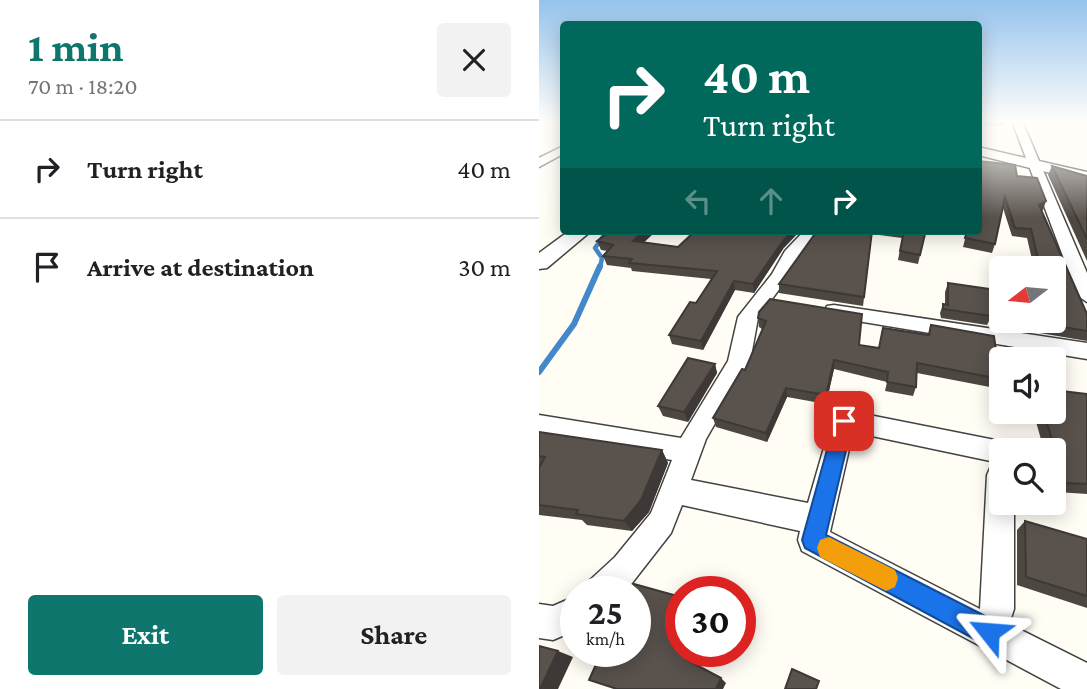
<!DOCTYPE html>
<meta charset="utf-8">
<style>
:root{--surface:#fff;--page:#f2f2f2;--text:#202124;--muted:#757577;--line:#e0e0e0;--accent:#0f766e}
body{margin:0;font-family:"Crimson Pro",serif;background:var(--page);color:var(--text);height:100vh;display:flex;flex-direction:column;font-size:26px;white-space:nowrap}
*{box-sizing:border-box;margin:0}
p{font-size:23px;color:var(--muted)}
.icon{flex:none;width:38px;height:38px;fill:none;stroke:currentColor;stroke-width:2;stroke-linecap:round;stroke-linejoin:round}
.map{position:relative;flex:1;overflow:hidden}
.drawer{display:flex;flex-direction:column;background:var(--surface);width:539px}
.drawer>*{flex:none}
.banner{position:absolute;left:21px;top:21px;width:422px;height:214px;border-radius:7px;box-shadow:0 4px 18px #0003;background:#00695c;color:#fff;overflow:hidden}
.needle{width:46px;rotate:254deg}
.tools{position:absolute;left:450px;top:256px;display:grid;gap:14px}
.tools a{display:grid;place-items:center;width:77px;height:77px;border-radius:7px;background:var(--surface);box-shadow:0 4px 18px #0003;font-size:35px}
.speed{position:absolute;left:21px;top:576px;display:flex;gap:14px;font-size:35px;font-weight:700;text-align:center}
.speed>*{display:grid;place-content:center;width:91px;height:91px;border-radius:50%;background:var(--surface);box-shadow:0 4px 18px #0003;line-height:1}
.speed small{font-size:18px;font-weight:400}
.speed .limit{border:10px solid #d22;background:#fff;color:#111}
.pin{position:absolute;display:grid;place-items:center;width:60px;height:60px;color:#fff;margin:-30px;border-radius:14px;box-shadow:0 4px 10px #0006}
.me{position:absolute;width:77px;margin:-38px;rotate:298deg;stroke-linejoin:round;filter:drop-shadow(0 0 5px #0008)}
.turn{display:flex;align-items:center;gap:24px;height:147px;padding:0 28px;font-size:32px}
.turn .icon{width:91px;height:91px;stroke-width:2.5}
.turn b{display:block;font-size:49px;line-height:60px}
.lanes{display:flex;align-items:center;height:66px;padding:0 28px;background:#0003;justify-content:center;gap:35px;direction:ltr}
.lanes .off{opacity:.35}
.round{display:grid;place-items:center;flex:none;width:74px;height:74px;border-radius:7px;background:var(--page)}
.head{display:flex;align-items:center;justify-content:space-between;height:119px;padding:0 28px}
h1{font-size:42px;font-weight:700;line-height:52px;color:var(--accent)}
.button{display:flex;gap:14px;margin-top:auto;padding:14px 28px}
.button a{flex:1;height:80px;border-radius:7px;background:var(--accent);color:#fff;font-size:28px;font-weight:700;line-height:80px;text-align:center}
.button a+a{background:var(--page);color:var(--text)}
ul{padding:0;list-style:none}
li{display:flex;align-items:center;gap:21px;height:98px;padding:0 28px;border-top:2px solid var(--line)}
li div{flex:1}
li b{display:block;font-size:26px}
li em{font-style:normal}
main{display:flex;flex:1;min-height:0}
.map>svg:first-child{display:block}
</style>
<main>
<section class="drawer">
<div class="head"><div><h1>1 min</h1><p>70 m · 18:20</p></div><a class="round"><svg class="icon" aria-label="close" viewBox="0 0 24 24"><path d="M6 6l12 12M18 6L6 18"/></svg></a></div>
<ul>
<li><svg class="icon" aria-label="right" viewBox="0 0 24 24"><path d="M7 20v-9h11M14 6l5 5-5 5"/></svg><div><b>Turn right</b></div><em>40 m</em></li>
<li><svg class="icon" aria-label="arrive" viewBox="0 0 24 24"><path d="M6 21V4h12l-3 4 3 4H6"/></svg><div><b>Arrive at destination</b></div><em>30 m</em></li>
</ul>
<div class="button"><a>Exit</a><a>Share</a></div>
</section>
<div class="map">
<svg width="548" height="689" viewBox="0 0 548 689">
<rect width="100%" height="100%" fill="#fffdf4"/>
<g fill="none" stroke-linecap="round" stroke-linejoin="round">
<path stroke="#4288ca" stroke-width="4.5" d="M61,268L63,258L56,248L68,231"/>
<path stroke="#4288ca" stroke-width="6" d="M0,372L35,324L61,266"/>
<g stroke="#434343" stroke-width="3">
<path id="minor" d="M473,121H483L548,273V302L539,296Z
M24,146V154L0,167V158Z
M265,231H281L260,257L250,276L219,318L211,362L167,439L152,480L269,503L293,420L296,413L305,410L471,443L474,450H462V502H475V609L470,624L548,663V689H522L263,551L259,540L261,531L143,505L132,533L86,592H47L51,580L76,557L112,513L133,460L0,437V415L142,438L189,361L199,317L233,274L246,251ZM314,432L461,463L452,466L448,475L441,609L291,532Z
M295,305L548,343V359L288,316L285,311L288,306Z
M37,596V630L14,640L0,638V604L14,606Z"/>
</g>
<g stroke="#434343" stroke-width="3">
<path id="tertiary" d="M439,147L548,172V182L439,155Z
M30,231H52L8,268L0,269V253Z"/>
</g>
<use href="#minor" fill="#fff" fill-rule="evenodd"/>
<use href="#tertiary" fill="#fff" fill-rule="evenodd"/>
</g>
<path fill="#4d4742" d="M439,121H466L464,126L443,125L439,128Z
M513,166L548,176V261L509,175Z
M478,176L504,210L502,211L548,314V341L495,332L494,327L450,321L448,325L402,318L401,313L404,304L406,305V292L409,283L462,297V320H514V268H495L488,238L473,236L464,208L456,244L453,253L424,247L428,231Z
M68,231H117L105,242L139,247L244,249L215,293L196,290L164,350L133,344L130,335L157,303L172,279L93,271L92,268L68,265L64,256L69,251L62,250L58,241L69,233Z
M278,231H372L371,232L386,234L379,264L359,260L363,238L333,234L324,306L240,293V284Z
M219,318L320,345L340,348L389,335L392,325L461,379L456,388L378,373L377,387L374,396L346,391L348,382L295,369L287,404L248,397L228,442L177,427L174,418L206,370L223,329L220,327Z
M176,364L178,373L149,422L124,416L119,406Z
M548,394V494L518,492L514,481V450H505L494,411H514Z
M0,432L123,450L129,463L110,512L93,531L48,525L43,520L0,515Z
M486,521L548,539V608L478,585V530Z"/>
<path fill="#3e3936" d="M441,121H444L443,125L439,128V123Z
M507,201L504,210L496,214L500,205Z
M105,231H117L97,250L94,241Z
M253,231H261L244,249L215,293L214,284L244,241Z
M195,281L196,290L164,350L162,341Z
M295,360V369L287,404V395Z
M176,364L178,373L149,422L145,412Z
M247,388L248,397L228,442L227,433Z
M123,450L129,463L110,512L93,531L85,521Z
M19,651L34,657L19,689H1Z
M151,651H160L155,665L148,660Z
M182,678L187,683L184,689H177Z"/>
<path fill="#59524d" stroke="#3e3936" stroke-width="2" d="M439,161L476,165L478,176L498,178L507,201L500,205L548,314V331L500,323V320H514V268H501L492,229L476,228L466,197L456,244L426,238L428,231H439Z
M513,166L548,176V239Z
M71,231H105L94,241L139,247L156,231H253L244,241L214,284L195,281L162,341L130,335L151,302L157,303L178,271L90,263L93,259L64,256L74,245L58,241Z
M278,231H333L325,297L240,284Z
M365,231L386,234L381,255L361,251Z
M409,283L457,290L460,297H462V313L451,312L452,316L404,309V304L409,305Z
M231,299L323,314L320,345L340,348L344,328L390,335L392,325L455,336L461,379L378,363L377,387L348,382L349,372L295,360L287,395L247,388L227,433L174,418L203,369L206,370L227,321L219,318L220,312Z
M149,358L176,364L145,412L119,406Z
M514,390L548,394V484L527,483L504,411H514Z
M0,432L123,450L102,500L85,521L37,514L39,510L0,505V468L6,457L0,456Z
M486,521L548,539V596L487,577Z
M95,584L142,597V651H151L148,660L182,678L177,689H78L50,680L63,651H96V592H92Z
M0,646L19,651L1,689H0Z
M253,669L280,681L277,689H246Z"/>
<linearGradient id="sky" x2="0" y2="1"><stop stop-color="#95c3ed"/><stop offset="0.56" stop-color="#fffefa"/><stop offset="1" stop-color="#fffefa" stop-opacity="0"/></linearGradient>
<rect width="548" height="218" fill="url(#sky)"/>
<path fill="#1a73e8" stroke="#114b97" stroke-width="2" d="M305,413L311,415L314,421L287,535L460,623L464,632L460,642L450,646L441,642L266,548L263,540L296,421L298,415Z"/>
<path fill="#f59e0b" d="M290,537L356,570L359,578L356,587L347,591L281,557L278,548L281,540Z"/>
</svg>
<div class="tools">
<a><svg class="needle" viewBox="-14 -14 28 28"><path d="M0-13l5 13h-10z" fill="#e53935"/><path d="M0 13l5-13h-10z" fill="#757577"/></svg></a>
<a><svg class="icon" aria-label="sound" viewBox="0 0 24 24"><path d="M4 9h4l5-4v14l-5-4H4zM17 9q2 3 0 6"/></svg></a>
<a><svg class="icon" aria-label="search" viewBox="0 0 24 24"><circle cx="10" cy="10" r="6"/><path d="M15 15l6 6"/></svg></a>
</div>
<div class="speed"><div>25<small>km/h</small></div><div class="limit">30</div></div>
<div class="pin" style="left:305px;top:421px;background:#d93025"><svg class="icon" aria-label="arrive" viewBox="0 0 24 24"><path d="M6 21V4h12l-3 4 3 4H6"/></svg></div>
<svg class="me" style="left:450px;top:632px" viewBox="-20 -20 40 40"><path d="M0-17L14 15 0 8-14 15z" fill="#1a73e8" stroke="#fff" stroke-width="4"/></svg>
<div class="banner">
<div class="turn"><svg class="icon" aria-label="right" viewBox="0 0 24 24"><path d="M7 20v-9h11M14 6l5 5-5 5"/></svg><div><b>40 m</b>Turn right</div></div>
<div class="lanes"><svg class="icon off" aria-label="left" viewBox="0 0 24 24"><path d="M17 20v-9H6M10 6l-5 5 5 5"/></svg><svg class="icon off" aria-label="ahead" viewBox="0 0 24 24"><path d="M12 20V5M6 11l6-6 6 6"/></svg><svg class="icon" aria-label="right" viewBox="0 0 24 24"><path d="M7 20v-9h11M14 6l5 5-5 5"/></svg></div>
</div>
</div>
</main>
